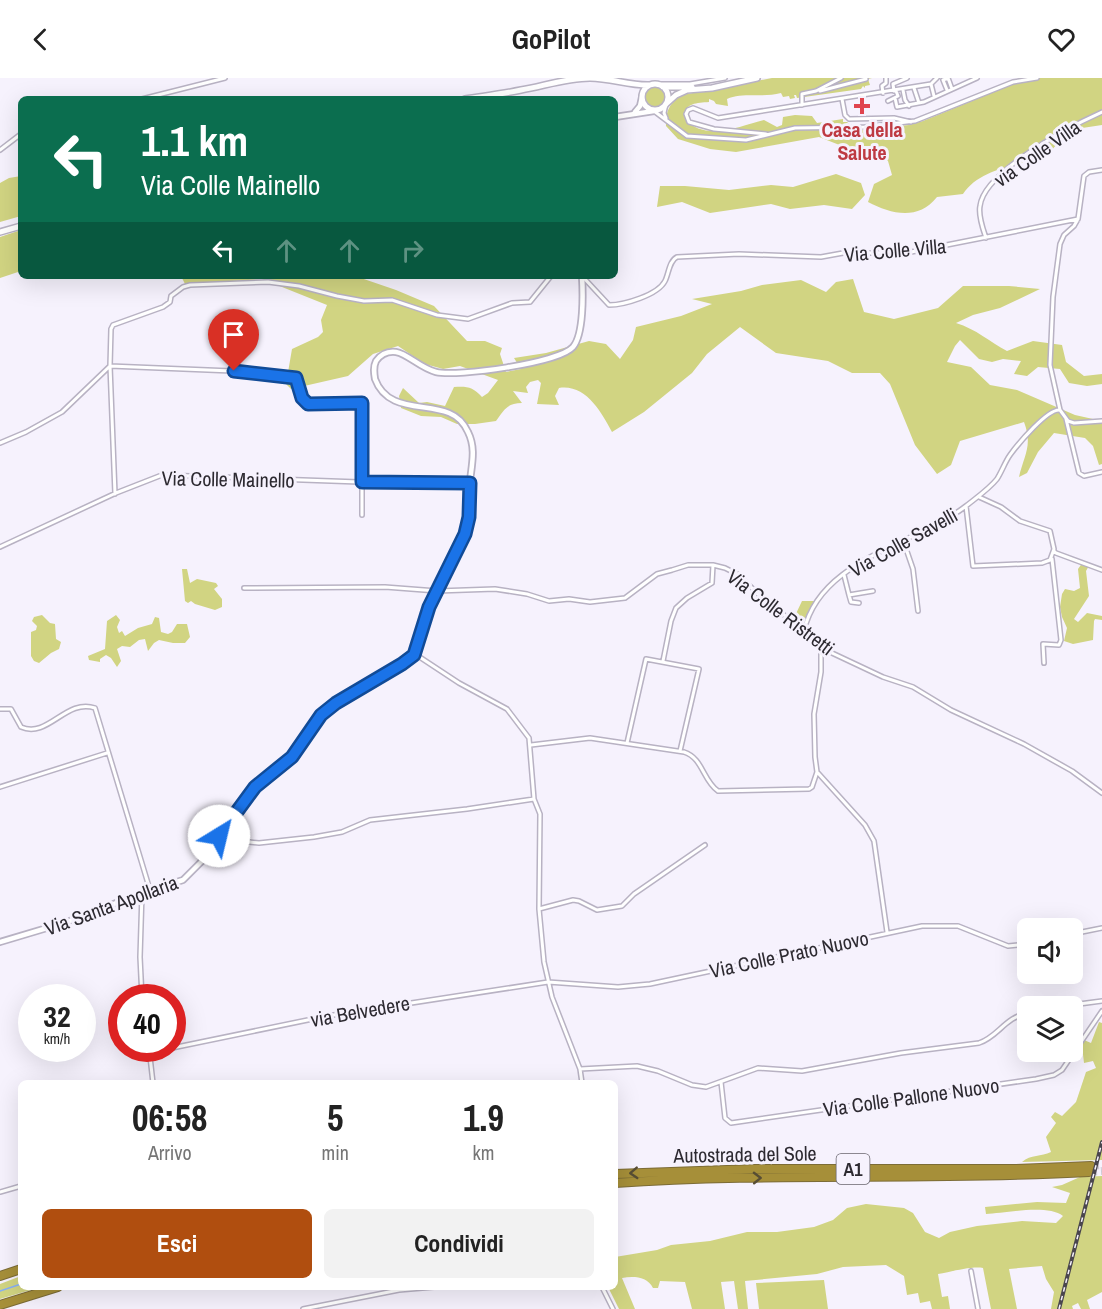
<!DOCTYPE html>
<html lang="it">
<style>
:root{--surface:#fff;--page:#f2f2f2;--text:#222;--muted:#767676;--accent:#b04e0f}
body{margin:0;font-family:"Archivo Narrow",sans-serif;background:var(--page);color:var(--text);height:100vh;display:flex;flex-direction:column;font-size:22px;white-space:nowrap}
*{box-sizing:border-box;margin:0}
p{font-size:20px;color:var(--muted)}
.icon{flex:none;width:33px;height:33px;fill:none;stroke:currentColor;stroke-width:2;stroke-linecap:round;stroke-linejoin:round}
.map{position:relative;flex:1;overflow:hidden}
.drawer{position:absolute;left:18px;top:1002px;width:600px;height:210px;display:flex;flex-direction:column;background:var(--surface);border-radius:9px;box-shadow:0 6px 24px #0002}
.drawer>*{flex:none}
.guide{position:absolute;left:18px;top:18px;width:600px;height:183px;border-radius:9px;box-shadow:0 6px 24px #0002;background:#0b6e4f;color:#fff;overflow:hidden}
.controls{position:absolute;left:1017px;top:840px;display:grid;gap:12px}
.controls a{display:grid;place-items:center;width:66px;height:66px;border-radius:9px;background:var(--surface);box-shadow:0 6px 24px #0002;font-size:30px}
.speed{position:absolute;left:18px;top:906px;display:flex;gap:12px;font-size:30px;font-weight:700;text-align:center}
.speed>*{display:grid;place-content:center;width:78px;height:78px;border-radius:50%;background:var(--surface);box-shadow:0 6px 24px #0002;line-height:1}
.speed small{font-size:15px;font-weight:400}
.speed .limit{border:9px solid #d22;background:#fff;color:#111}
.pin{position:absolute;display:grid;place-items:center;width:51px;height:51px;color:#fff;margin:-62px -26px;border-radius:50% 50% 50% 0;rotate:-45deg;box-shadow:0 0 6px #0007}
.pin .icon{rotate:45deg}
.me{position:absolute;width:66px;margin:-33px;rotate:36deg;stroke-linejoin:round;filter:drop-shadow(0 0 4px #0008)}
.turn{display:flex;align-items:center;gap:21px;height:126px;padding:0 24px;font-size:27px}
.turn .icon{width:78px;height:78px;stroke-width:2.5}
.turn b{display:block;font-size:42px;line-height:51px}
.lanes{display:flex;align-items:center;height:57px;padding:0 24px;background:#0003;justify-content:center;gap:30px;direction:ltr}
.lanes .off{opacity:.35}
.eta{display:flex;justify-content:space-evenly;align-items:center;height:102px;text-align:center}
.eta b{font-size:36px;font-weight:800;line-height:42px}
.button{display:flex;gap:12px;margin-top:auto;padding:12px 24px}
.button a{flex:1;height:69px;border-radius:9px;background:var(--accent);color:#fff;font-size:24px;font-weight:800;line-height:69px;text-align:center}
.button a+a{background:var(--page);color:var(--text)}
header{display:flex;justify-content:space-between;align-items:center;height:78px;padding:0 24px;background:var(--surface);font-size:27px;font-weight:800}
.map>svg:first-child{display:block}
</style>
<header><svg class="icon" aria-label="back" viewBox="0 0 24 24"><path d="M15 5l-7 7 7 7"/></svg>GoPilot<svg class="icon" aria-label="heart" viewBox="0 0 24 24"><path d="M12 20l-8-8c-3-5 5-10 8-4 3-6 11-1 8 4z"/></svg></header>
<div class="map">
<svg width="1102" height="1231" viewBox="0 0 1102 1231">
<rect width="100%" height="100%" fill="#f6f2fd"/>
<path fill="#d1d482" d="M772,0H872L868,1L870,7L865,8V10L863,8L861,11L797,20L796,17H794L795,20L790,21L789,18L783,19L781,15C763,20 742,14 727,21L728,28L716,26L714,23L709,21V24C696,25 683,25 685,41C705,64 740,48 764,42L777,49L782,47L783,39L795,37L812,38L817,45L843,41V44H847L856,52L909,47L923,43L1028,0H1102V47L1069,52C1062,59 1055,71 1046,76C1019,89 981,89 963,116L937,119C918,143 891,136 868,124L874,106L892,97L888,83L860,75L819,59L736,74L710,71L678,61L666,48C666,32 669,26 682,17Z
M644 19a11 11 0 1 1 22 0a11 11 0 1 1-22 0Z
M836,96L861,105L865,117L852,131L824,127L790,131L771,126L710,135L682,124L657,129L660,108H685L729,112L771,107L793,109Z
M21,98V138L0,144V105L9,100Z
M21,152V193L0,200V159Z
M181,198H355L396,212L434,228L467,263H485L502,270L500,276L506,294L521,291L514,280L546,275L589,263L606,266L620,281L633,262L636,249L681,238L712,226L692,221L741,213L762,207L801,202L826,214L836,204L853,201L864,234L894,241L938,230L963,208H1009L1040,211L1000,230L973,237L956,245C976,251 990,264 1007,273L1033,263L1062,267L1066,284L1084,298L1102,296V306L1087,308L1069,305L1060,291L1038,289L1027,298L1014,296L1021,283L1003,281L992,284L979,281L960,262L955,268L947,284L971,289L990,307L1017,312L1075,337L1102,343V386L1099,387L1093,368L1085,360L1054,355L1038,374L1027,395L1019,399C1024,377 1033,368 1024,344L960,363L951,387L937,396L915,367L890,306L880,295H852L828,283L776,275L740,249L707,276L692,295L644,334L612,354C601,334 586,306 559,310L555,318L559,327L537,326L541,305L538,302L530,304L526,309L528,315L513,313L522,325C507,325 504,332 496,343L475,346H457L441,339L421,338L401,330L399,318L403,310L419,325L427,324L445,328L454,309C467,308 473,309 482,319L488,315L498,302L460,288L443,291L425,286L398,268L373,276L348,298L291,311L286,306L292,271L318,259L323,254L321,242L327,227L262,201L185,206Z
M1083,484L1090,486L1086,493L1089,518L1074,541L1078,544L1087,535L1102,538V542L1095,541L1094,543L1093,562L1073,566L1064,563L1067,550L1062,539L1060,529L1062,516L1065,511L1074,513L1080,510L1078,491Z
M182,491H187L190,505L197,501L216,505L218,508L214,511L222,521V529L215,532L195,526L191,523L188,525L185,523Z
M802,523H815L803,551L793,542Z
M42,537L50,545L55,546L56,561L61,564L59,571L51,575L39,585L34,583L31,578V554L36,552L37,548L32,543L34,539Z
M116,537L120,542L117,549L119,555L122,553L125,558L138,550L152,546L155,539L159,540L161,554L168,556L172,554L177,546H187L190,559L185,565H173L159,562L154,565L148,573L145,561L139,562L130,569L122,568L117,571L121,583L117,589L111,580L106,577L100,581V584L89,582L88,578L105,571L107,543Z
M1099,944L1102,945V1082L1022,1084C1031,1076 1041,1079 1051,1074L1046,1059L1056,1045L1051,1039L1055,1034L1062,1038L1076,1024L1086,994L1096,990L1093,983L1084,985L1082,968L1084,962L1091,965Z
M1102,1098V1214L1087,1222L1090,1231H1081L1078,1225L1072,1228L1073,1231H1051L1054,1214L1046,1201L1042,1188L1009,1191L1017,1231H991L983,1190C971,1188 951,1194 938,1196L942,1219L948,1218L950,1231H932L930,1223L920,1225L918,1215L907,1217L904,1198L886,1187L843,1189L817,1196L745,1203L748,1231H738L734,1203L721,1204L725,1231H692L685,1204L660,1203L658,1210H653C647,1198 633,1198 622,1200L635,1231H619L608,1209H615V1179L657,1172L671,1167L710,1163L747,1154H777L814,1149L833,1142L847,1130L866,1126L904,1130L913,1135L925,1154L939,1160L950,1154L977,1148L1022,1143L1056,1145L1063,1138C1048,1126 1005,1135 986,1136L985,1129L1037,1124L1066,1125L1070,1115L1052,1109L1062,1107L1080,1099Z
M21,1198V1209H41L0,1221V1206Z
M824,1202L828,1231H759L756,1205Z"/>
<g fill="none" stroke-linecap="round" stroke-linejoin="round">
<path stroke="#86aff6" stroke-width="1.5" d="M13,153L21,151
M0,1213L21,1206"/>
<path stroke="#cecad4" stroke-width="8" stroke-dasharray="8 4" stroke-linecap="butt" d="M1091,1088L1102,1087
M1089,1094L1102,1093"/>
<g stroke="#b8b2c3" stroke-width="6">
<path id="minor" d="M948,0L952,11
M656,6H690L725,0
M931,6L934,18
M931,6L937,0
M914,10L919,25
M903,12L905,22L909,28
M947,12L943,2L948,0
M820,13L866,1
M894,13L893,6L907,0
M883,15L882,8L886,5V0
M895,20L897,29L924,24L977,0
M142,21L225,0
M842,21L845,37L849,41L894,40L911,44
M888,23L898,18L896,13
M666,26L664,35L666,40
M802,27V16L816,13L841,0
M654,33L687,58L746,62L795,50L865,49L915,43L1013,4L1037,0
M766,56L714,51L689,44L686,36L688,32L693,30L718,40L931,6
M0,72L21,56
M1078,141L1084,98L1089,94L1102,92
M986,160C983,151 978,138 980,128C984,93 1071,48 1102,34
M583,199L609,227C624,227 658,217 665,203C669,195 669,183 677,179L739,176L821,179L843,175H906L1078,141L1074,148L1064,157L1060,166L1053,219L1050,287L1060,332L1068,343L1074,345L1102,343
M1066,341L1079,395L1084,398L1102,394
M0,365L26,354L62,334L110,288L111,251L113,247L163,229L170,224L171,218L183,209L190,207L268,204L299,208L337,218L364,223L392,222L437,237L468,241L512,225L530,224L551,198
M115,416L110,288L232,293L295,300L301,320L308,326L362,325V437
M966,428L973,488L1042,485L1050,482L1054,471L1050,453L1020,443L1001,429L979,419
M903,462L913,491L918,533
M0,469L116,415L162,397L359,404L470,405
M1054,473L1056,475L1102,492
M844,497L849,517L873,513
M244,510L385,509L437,513L495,511L527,516L549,523L569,521L590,524L625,520L657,496L672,492L688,487H713L725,490L739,497L767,525L783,536L817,566L832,575L883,599L913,609L951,632L1024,666L1072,693L1102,715
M849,517L851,524L859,525
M804,553C820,481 915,467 966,428C976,420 989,411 997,401C1002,393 1005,384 1010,377C1018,366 1048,330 1060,332
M415,576L459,605L507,631L529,660L534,721L540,736L539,831L544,884L552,919L580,991L582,1005
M663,583L671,543L676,530L687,520L712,505L713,487
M1044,585L1043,566L1059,567L1061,562L1052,481
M0,631H11L21,649C48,661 66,620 95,630L150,812
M627,665L646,581L699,591L680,673
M531,667L590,660L684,674C703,680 703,703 718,713L809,711L812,709L817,694L815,679L814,636L821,594V569
M818,695L865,747L874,763L887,854
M0,709L107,675
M229,744L233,747L240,763L259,765L314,759L342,754L370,742L467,731L534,721
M142,815L140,879L142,920
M539,831L573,822L579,823L597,832L622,828L634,816L705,767
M1072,856L1102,850
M1064,928L1102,923
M149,970L153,1005
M172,970L327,938L548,904L618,909L650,906L922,848H958L1008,868L1028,866
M150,974L169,970
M580,991L637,988L658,993L692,1007L706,1009L758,990L802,993L901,975L979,965C998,959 1005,939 1028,935
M721,1004L725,1040L731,1045L1036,1001L1054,997L1062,992L1102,933
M0,1114L21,1108
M971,1193L978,1231
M453,1209H500
M527,1209H557
M602,1209L613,1231
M303,1231L399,1212L434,1209"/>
</g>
<g stroke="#b8b2c3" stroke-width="8">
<path id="tertiary" d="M635,34L640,28L642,19
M615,39L654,33
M0,864L67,844L142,815L183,802L201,784L250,715L292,679L321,637L336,625L413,578C421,563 423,546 429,530C440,504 461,476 467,448C471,433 469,418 470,403C472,385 476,370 468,354C464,345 459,339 449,335C424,325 387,334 375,301C374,295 373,289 376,283C381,276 388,273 396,274C408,276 420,290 436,294C457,299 559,285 573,269C584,256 583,215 582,198"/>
</g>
<g stroke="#b8b2c3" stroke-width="8">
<path id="secondary" d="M642 19a13 13 0 1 1 26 0a13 13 0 1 1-26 0Z
M663,9H692
M465,21C484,18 502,16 521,12C544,8 567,0 590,0C611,0 630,8 650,7
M666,26L676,17L687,12L712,10L757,0
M0,154L21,148"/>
</g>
<g stroke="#7c6c36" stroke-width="10">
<path id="motorway" d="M615,1096L755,1091H1016L1091,1088
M615,1105C773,1094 931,1103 1089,1094
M0,1198L21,1191
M0,1227L58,1209"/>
</g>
<use href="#minor" stroke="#fff" stroke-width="3"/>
<use href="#tertiary" stroke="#fff" stroke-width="4.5"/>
<use href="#secondary" stroke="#fff" stroke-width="5"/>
<use href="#motorway" stroke="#a68f39" stroke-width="8"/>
<g stroke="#4a464e" stroke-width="4">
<path id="rail" d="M1059,1231L1102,1064"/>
</g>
<use href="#rail" stroke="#f6f2fd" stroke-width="1.5" stroke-dasharray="4.5" stroke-linecap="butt"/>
</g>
<defs><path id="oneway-chevron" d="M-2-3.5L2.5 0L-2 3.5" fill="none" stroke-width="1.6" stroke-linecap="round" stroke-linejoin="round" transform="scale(1.5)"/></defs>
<g stroke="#574d34">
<use href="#oneway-chevron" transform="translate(634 1095) rotate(177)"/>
<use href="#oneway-chevron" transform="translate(757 1100) rotate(-1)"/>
</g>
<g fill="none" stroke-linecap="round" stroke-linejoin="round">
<g stroke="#114b97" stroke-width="15">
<path id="route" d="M219,758L255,709L292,679L321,637L336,625L402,586L414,577L429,529L465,456L469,439L470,405L362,404V325L308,326L302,320L296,300L234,293"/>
</g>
<use href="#route" stroke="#1a73e8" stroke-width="10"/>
</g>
<path fill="#e0444e" stroke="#f6f2fd" stroke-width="2" d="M859 19h6v6h6v6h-6v6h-6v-6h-6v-6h6z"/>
<g text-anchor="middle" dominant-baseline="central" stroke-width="6" stroke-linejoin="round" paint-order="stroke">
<rect fill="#f6f2fd" stroke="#69666e" stroke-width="1.5" x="836.5" y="1076" width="33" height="30" rx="4.5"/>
<g font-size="18" font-weight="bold" fill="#2d2a31">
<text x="853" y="1091">A1</text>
</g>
<g font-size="20" font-weight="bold" fill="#be3a42" stroke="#f6f2fd">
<text x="862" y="51">Casa della<tspan x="862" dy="23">Salute</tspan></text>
</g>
<g font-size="20" fill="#2d2a31" stroke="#f6f2fd">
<text transform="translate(1037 75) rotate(-35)">via Colle Villa</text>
<text transform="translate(895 172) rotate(-5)">Via Colle Villa</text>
<text transform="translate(228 401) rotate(1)">Via Colle Mainello</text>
<text transform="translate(903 464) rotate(-29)">Via Colle Savelli</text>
<text transform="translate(781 534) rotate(37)">Via Colle Ristretti</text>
<text transform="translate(111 827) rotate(-20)">Via Santa Apollaria</text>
<text transform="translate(789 876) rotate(-12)">Via Colle Prato Nuovo</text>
<text transform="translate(360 933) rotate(-10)">via Belvedere</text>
<text transform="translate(911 1019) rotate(-8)">Via Colle Pallone Nuovo</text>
<text transform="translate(745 1076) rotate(-1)">Autostrada del Sole</text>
</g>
</g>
</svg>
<div class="controls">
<a><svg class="icon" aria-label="sound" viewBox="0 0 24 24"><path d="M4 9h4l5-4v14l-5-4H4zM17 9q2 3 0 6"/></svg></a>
<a><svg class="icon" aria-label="layers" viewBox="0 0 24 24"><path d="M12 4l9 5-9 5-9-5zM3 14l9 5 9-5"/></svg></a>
</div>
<div class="speed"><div>32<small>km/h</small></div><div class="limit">40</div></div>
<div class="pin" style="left:234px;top:293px;background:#d93025"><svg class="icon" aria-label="arrive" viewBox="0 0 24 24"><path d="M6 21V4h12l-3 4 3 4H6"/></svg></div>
<svg class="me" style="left:219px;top:758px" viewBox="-20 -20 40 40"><circle r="19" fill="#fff"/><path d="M0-13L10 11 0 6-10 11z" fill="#1a73e8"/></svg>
<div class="guide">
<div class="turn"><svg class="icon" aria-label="left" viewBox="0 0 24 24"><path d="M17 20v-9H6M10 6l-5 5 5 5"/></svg><div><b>1.1 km</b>Via Colle Mainello</div></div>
<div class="lanes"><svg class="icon" aria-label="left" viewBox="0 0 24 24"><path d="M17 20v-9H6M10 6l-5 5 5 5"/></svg><svg class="icon off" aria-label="ahead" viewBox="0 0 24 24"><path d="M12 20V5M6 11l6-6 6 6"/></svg><svg class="icon off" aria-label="ahead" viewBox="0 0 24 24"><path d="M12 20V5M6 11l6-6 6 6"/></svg><svg class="icon off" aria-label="right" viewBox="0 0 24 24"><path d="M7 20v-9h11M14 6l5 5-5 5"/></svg></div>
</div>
<section class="drawer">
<div class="eta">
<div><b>06:58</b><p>Arrivo</p></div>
<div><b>5</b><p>min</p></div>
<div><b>1.9</b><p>km</p></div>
</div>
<div class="button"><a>Esci</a><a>Condividi</a></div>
</section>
</div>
